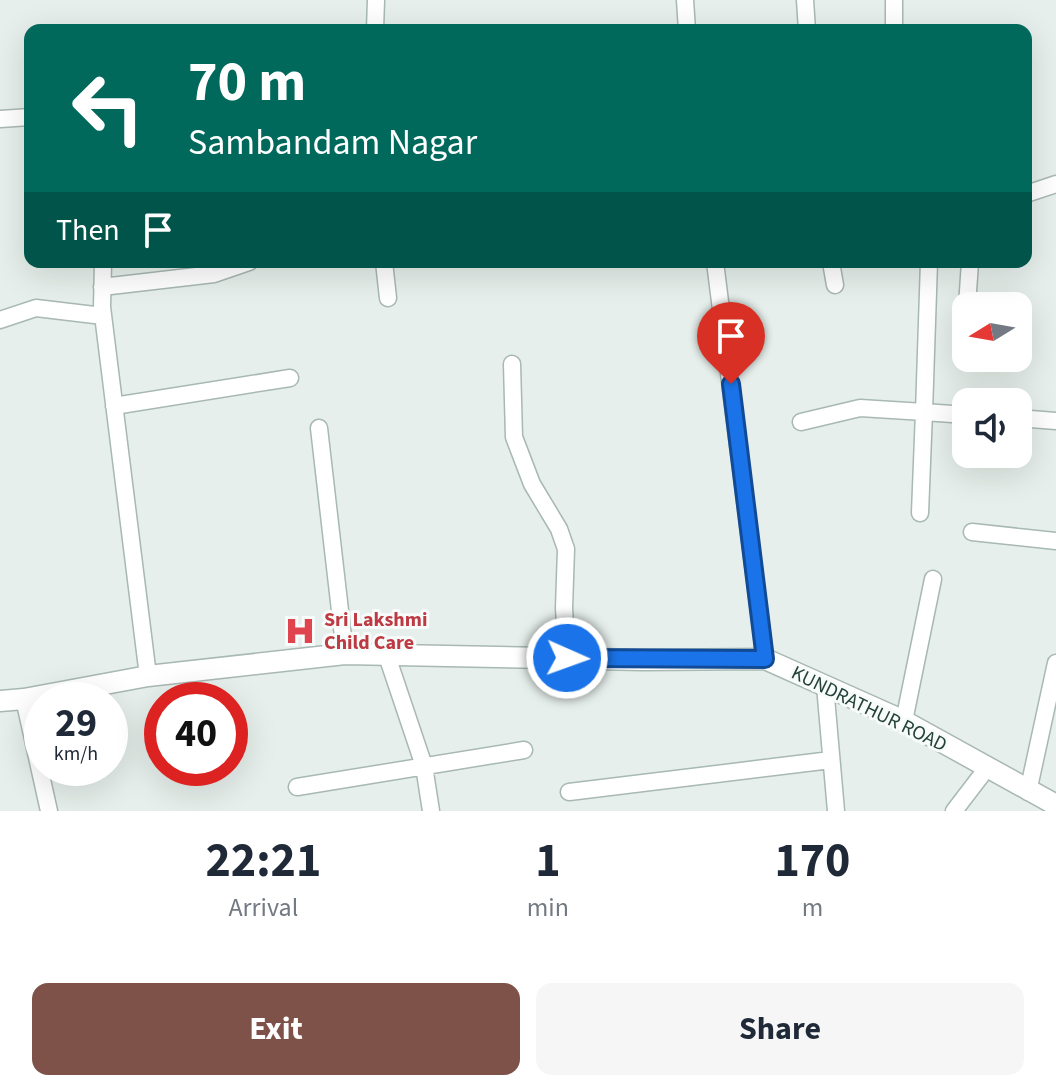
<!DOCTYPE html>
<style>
:root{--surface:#fff;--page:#f6f6f7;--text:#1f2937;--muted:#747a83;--accent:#7f5249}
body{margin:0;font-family:"Source Sans 3",sans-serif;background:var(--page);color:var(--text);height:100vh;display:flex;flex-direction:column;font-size:30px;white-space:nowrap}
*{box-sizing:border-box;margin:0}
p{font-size:26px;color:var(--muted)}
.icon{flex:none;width:44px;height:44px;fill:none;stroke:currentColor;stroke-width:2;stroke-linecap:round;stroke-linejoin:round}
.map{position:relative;height:811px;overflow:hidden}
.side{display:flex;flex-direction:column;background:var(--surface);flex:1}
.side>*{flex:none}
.hud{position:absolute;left:24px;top:24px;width:1008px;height:244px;border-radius:16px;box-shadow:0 8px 32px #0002;background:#00695c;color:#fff;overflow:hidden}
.needle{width:52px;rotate:259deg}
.controls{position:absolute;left:952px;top:292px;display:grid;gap:16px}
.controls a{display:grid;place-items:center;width:80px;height:80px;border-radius:16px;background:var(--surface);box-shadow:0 8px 32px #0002;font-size:40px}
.speed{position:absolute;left:24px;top:682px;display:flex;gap:16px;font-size:40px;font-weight:700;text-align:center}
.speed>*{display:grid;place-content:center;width:104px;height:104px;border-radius:50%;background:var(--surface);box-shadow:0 8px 32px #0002;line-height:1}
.speed small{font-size:20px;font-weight:400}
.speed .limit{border:12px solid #d22;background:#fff;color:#111}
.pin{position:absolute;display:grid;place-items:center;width:68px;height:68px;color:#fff;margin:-82px -34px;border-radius:50% 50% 50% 0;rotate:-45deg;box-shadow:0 0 8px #0007}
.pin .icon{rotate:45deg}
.me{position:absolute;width:88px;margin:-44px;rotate:92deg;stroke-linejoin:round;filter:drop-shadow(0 0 6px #0008)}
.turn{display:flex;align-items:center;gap:28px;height:168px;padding:0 32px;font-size:36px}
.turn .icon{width:104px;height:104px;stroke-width:2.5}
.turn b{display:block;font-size:56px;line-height:68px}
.then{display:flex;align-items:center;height:76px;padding:0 32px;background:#0003;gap:16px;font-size:30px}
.eta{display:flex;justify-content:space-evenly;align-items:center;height:136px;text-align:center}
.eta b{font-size:48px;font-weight:700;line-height:56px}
.cta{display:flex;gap:16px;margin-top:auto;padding:16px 32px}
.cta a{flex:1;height:92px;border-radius:16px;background:var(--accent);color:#fff;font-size:32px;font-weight:700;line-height:92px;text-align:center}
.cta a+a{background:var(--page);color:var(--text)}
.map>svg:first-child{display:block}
</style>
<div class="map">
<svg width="1056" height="811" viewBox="0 0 1056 811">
<rect width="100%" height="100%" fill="#e6efeb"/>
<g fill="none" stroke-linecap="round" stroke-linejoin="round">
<g stroke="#a8b8b2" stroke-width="19">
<path id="minor" d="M685,0L687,30
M805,0L807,30
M375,30L376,0
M894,30V0
M0,119L30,117
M1026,194L1056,184
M103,262L102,307L148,676
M384,262L388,298
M715,262L765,659
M831,262L835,285
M929,262L924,412L966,415
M102,287L214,274L249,262
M967,306L970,262
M0,320L36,308L103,316
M966,328V325
M512,364L514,437L532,484L559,529L566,549L564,608L567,658
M114,406L290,378
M1018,418L1056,421
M801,422L860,408L924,412L920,513
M319,428L345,654
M972,532L1056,541
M387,656L424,766L431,811
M825,686L836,811
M24,699L49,811
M904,721L933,579
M297,787L524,750
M569,792L831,760
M1028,792L1056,663
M954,811L987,768"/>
</g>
<g stroke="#a8b8b2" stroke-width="23">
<path id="tertiary" d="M0,701L24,699L148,676L345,654L643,660L765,659L904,721L1056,805"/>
</g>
<use href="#minor" stroke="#fff" stroke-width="16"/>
<use href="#tertiary" stroke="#fff" stroke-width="20"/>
</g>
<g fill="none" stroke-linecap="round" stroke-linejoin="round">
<g stroke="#114b97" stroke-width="20">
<path id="route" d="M567,658L765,659L731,384"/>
</g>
<use href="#route" stroke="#1a73e8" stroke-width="14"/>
</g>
<defs>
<g id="hospital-bare" transform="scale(2.4)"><path d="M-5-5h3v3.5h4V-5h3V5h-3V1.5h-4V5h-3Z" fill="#e0444e" stroke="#f7fbf9" stroke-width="2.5" paint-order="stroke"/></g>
</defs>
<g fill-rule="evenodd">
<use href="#hospital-bare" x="300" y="631"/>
</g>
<g text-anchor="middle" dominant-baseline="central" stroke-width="6" stroke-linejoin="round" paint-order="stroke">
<g font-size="20" font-weight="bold" fill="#be3a42" stroke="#f7fbf9" text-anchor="start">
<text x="324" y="620">Sri Lakshmi<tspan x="324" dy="23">Child Care</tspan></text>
</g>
<g font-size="20" fill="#24423a" stroke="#f7fbf9">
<text transform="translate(869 709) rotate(26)">KUNDRATHUR ROAD</text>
</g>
</g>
</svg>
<div class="controls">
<a><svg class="needle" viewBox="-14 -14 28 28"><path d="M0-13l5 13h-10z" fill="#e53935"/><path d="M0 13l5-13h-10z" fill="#747a83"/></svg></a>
<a><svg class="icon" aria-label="sound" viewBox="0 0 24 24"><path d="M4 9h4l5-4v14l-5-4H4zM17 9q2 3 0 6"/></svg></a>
</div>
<div class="speed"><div>29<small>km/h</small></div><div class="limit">40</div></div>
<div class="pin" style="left:731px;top:384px;background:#d93025"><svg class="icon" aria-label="arrive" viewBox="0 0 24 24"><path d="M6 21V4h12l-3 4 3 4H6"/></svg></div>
<svg class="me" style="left:567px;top:658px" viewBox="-20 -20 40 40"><circle r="17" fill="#1a73e8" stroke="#fff" stroke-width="3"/><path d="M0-11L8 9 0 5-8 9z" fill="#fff"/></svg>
<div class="hud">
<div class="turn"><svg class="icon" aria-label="left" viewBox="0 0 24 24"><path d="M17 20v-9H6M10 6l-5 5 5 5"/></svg><div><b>70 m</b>Sambandam Nagar</div></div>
<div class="then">Then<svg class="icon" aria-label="arrive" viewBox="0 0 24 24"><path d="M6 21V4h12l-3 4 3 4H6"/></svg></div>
</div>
</div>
<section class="side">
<div class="eta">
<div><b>22:21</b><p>Arrival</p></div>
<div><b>1</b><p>min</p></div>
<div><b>170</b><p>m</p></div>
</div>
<div class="cta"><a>Exit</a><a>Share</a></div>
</section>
